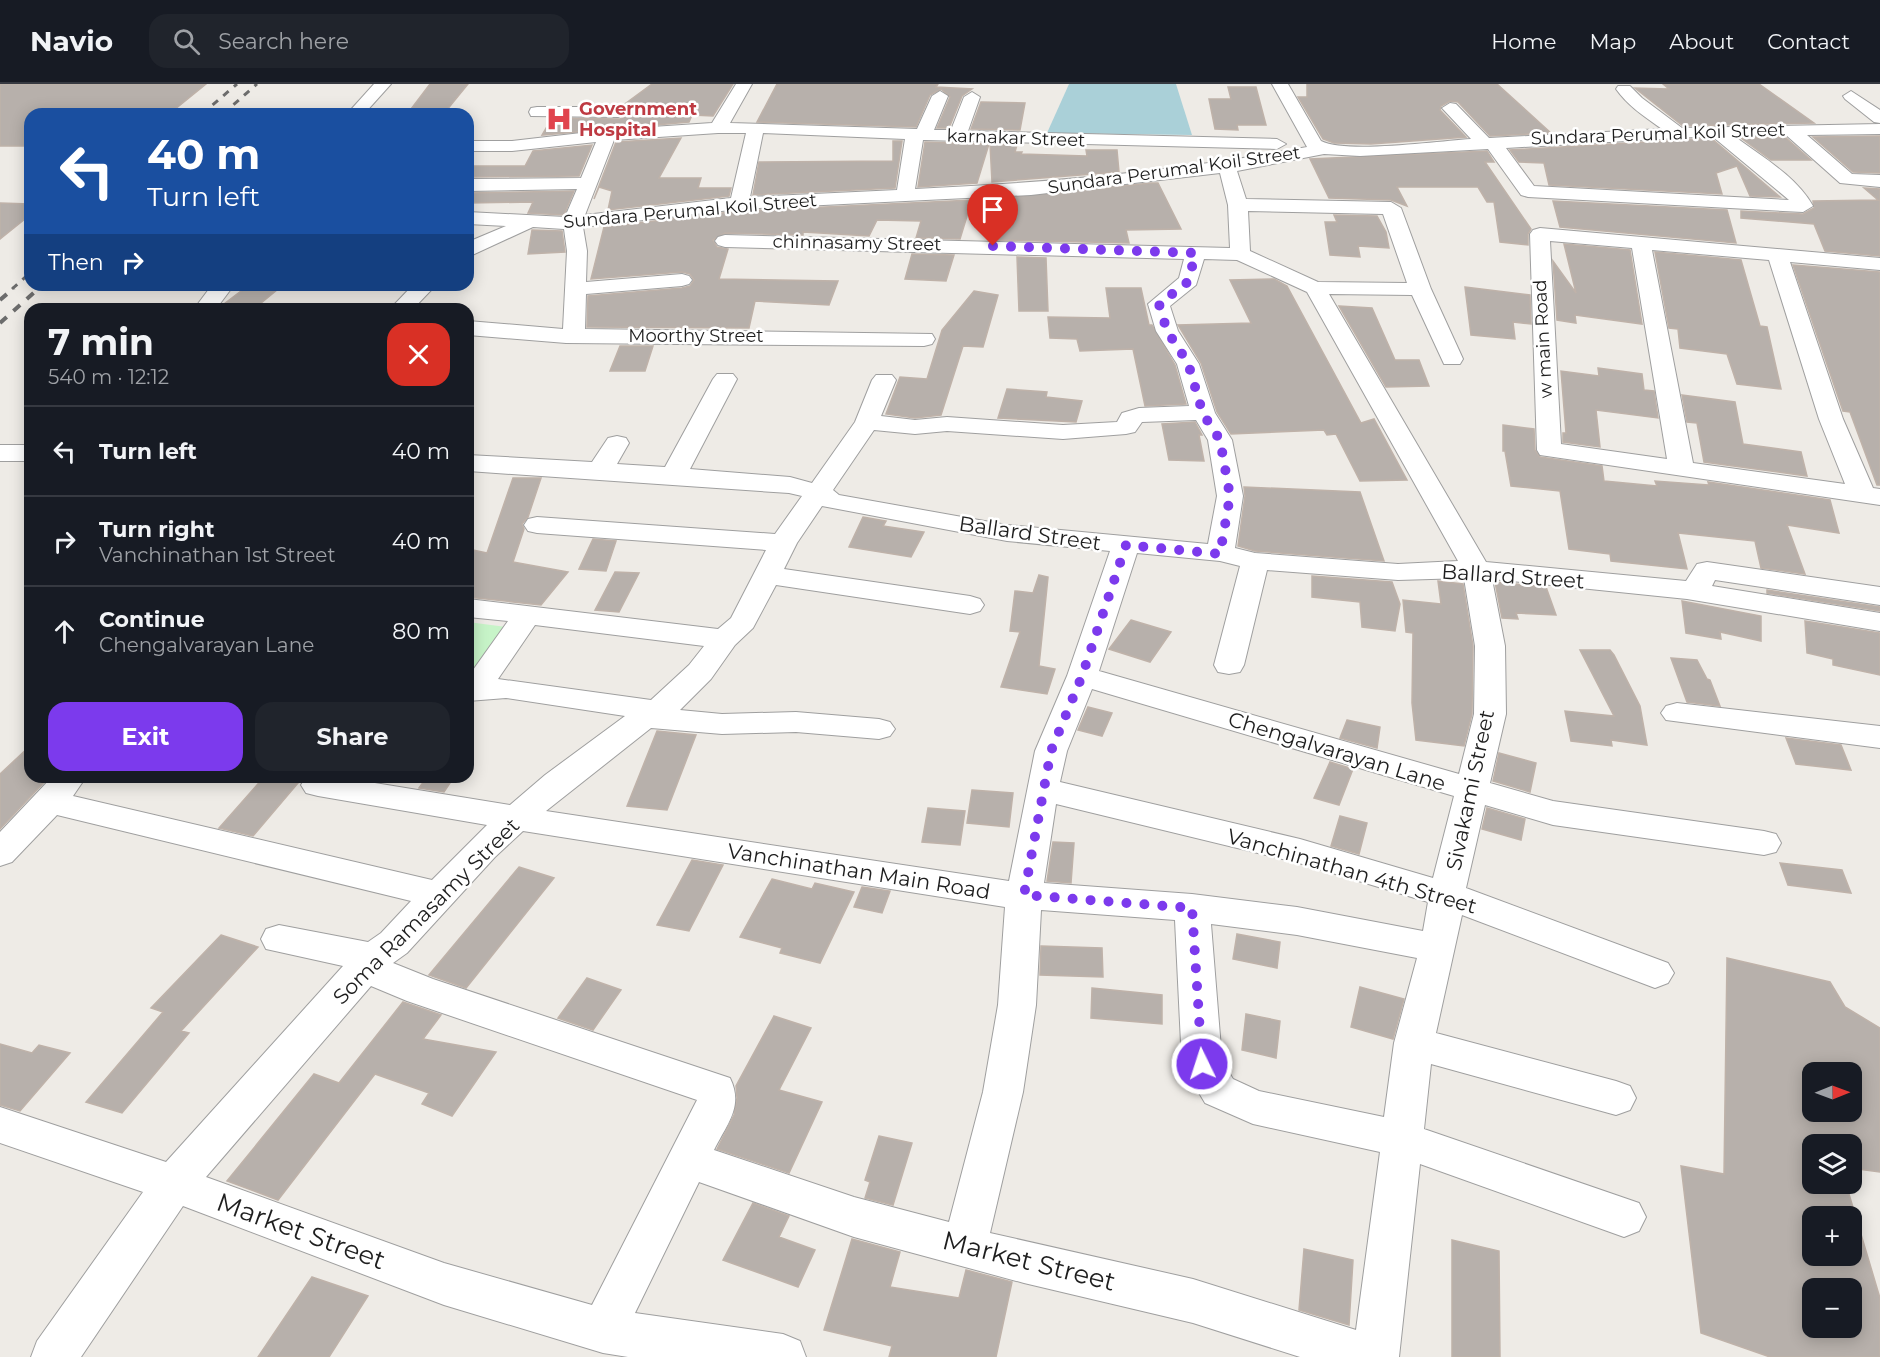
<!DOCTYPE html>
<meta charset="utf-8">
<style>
:root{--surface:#171b24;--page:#20242c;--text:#f1f3f6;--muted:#9ea1a6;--line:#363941;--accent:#7c3aed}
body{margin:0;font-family:Montserrat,sans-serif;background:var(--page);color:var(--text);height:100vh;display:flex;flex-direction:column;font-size:22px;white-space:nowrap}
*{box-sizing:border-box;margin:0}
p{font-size:20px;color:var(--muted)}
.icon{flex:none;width:33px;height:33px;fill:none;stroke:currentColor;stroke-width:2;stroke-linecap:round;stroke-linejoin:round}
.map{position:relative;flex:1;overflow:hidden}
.sheet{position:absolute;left:24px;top:219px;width:450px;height:480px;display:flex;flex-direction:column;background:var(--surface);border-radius:18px;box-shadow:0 3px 15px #0003}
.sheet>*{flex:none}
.top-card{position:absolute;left:24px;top:24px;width:450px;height:183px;border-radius:18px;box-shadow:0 3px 15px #0003;background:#1a4fa0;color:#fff;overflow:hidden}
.needle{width:39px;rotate:89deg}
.fabs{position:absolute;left:1802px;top:978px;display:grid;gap:12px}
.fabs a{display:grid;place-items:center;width:60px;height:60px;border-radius:12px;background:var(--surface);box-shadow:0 3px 15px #0003;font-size:30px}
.pin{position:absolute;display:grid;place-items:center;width:51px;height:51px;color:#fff;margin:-62px -26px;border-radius:50% 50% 50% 0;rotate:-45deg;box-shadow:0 0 6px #0007}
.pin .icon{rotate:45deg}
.me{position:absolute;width:66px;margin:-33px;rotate:356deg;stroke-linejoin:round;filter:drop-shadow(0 0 4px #0008)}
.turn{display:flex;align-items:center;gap:21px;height:126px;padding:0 24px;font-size:27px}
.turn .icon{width:78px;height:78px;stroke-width:2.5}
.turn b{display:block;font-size:42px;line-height:51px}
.then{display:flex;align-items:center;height:57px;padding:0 24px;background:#0003;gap:12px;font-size:22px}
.round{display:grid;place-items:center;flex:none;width:63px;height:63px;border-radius:18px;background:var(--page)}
.head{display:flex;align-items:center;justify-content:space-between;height:102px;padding:0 24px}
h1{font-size:36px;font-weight:700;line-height:45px}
.action{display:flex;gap:12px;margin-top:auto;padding:12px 24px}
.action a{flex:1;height:69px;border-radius:18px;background:var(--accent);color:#fff;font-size:24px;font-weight:700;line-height:69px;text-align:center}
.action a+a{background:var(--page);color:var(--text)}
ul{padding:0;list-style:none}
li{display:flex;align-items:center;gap:18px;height:90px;padding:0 24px;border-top:2px solid var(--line)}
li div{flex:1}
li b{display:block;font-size:22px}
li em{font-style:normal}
header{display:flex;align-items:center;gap:36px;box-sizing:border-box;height:84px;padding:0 30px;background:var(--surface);border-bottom:2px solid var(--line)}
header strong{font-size:28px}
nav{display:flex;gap:33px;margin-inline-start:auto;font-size:21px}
.search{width:420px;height:54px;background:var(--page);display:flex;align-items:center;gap:15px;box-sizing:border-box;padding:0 21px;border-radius:18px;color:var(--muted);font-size:22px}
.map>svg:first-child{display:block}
</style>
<header>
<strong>Navio</strong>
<div class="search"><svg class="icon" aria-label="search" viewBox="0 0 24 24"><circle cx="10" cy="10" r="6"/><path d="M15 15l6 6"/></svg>Search here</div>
<nav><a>Home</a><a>Map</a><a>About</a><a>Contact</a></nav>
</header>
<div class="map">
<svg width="1880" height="1273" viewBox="0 0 1880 1273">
<rect width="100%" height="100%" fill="#eeebe6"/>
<path fill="#c7f4c8" d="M468,538L513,544L468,598Z"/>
<path fill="#aad0d8" d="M1069,0H1176L1192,51L1047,49Z"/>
<path fill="#b7b0ab" stroke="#bfb2a9" stroke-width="1.5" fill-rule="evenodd" d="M0,0H206L169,30H30V62H0Z
M430,0H468L446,27L411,25Z
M652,0H733L713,32L692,31L689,38L542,51L552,34L620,35L629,29L622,22Z
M777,0H938L936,3L972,5L962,12L949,44H937L950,13L941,5L930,11L916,43L757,38Z
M1307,0H1497L1551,49L1490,52L1458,18L1450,17L1441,22L1440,26L1466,53L1371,60L1334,59L1323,55L1298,13H1307Z
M1663,0H1759L1814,39L1683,42L1635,4L1669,5Z
M1228,3H1256L1266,41H1237L1238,46L1215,45L1209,15H1231Z
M981,18L1025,19L1020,46L971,45Z
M1880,52V89L1853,88L1813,53Z
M1785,53L1811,76H1771L1741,54Z
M681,54L659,94H701L698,104H731L729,112L608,126L612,107L599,103L594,115L616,58Z
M1711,54L1780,113L1750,112L1737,82L1716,89L1722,110L1549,101L1544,79L1519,78L1510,66Z
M893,57H902L895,104L753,111L759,78L893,77Z
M925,58L989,60L977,99L918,103Z
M990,60L1017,61L1015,68H1022L1021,70L1087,72L1086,66H1117L1119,88L992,98Z
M592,61L579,92L468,93V82H525L533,67Z
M1487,67L1494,78H1485L1531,145L1528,150V161L1500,158L1494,118H1487L1478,103H1397L1407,122L1391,116L1329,114L1310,75Z
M1151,99H1158L1181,145L1126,146L1129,159L993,156L992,115Z
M1864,104L1880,105V172L1825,167L1814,140L1741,134V127L1803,130L1814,124L1813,117L1878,116Z
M574,107L564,131L528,129L533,118L468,119V109Z
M972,116L960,155L916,154L921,137L877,136L869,152L803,148V151L725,149L713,156L717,163L728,165L719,195L838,197L829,221L755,217L749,244L587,243L588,212L682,204L690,202L694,196L690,190L682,188L591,195L604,143L739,127Z
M1553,117L1727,126L1736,159L1560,143Z
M0,119L30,120V131L0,155Z
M1334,131L1377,132L1386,148L1389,164L1358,162L1360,173L1330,171L1325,138H1337Z
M532,146L562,147L565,168L528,170Z
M1564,160L1630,166L1642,240L1575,231L1576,239L1557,236L1553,177L1576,209Z
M1655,168L1741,176L1760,242L1767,243L1781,305L1737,300L1727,270L1680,264L1678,245L1669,244Z
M912,170L954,171L946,197L905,195Z
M1017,173L1046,174L1048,227H1019Z
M1793,181L1880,188V401H1877L1850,328L1843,327Z
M1274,195L1287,202L1361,339L1374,335L1407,396L1360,397L1336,350L1327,351L1324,346L1231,350L1217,328L1201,279L1178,241L1251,239L1230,196Z
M249,201H283L255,224L224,220Z
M1465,203L1530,211L1531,240L1513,238L1515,255L1471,251Z
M1106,204H1141L1149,241H1152L1175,281L1186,320L1145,322L1133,265L1080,267L1077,255L1050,254L1048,233L1110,234Z
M974,207L998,211L983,263L963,262L941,331L915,334L886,330L900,293L927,295L942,246Z
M1339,222L1372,224L1395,276H1419L1429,302L1386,303Z
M620,262H653L645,287H610Z
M1598,284L1642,290L1644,306L1654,307L1658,334L1596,326L1600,363L1563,358V349H1566L1561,287L1599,292Z
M1007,305L1047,308L1046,313L1082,317L1076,338L998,334Z
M1682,311L1735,318L1743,360L1801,368L1807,392L1704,378L1697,339L1687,338Z
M1195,338L1202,351H1199L1204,377L1169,376L1162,340Z
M1503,341L1534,345L1535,366L1540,373L1602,382L1604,397L1657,402L1655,397L1709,401L1708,398L1830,416L1839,449L1787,441L1805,490L1761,484L1755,457L1678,449L1687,485L1611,477L1610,470L1569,465L1560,407L1511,402L1505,367H1503Z
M513,394H541L528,433L522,440L524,445L513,478L568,488L541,521L468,513V465L487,469Z
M1244,403L1360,408L1384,477L1255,467L1238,462L1245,412Z
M863,433L886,437L883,442L924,448L911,473L849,463Z
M593,455L616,457L606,487L579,485Z
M615,488L639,489L619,528L595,526Z
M1039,491L1048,493L1039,582L1055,585L1047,610L1001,603L1020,548L1010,547L1015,507L1033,509Z
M1312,492L1392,498L1400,520L1395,547L1362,543L1360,518L1312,513Z
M1438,497L1463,500L1473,562L1472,630L1464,662L1416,656L1412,619L1413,549L1406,548L1403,516L1441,520Z
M1495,498L1546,503L1556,531L1516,529L1518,535L1502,534Z
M1767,506L1880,523V527L1767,509Z
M1682,517L1761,532V557L1720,548L1721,555L1686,549Z
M1131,536L1171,548L1150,578L1109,565Z
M1805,537L1880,549V591L1833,581V575L1807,569Z
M1580,566H1610L1614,571L1640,622L1647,661L1611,656L1612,662L1571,657L1565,627L1614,632Z
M1671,574L1697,576L1707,595L1710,596L1720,622L1687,618Z
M1088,623L1112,629L1102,652L1078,646Z
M1347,636L1380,643L1377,664L1340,654Z
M657,647L696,651L667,726L627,722Z
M1786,654L1841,661L1851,686L1796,680Z
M30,662V693H49L0,745V690Z
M1499,669L1536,679L1530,708L1493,697Z
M1330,678L1353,685L1339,721L1314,714Z
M264,693L298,699L253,752L219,744Z
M427,693H454L444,708L419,704Z
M972,706L1013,709L1009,743L967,739Z
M928,724L965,727L960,761L922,758Z
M1487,724L1525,735L1521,756L1482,745Z
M1340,732L1367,739L1359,770L1331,762Z
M1053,758L1074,759L1071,799L1047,797Z
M692,776L723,781L689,847L657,841Z
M1780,779L1842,786L1851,809L1788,801Z
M519,783L554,794L466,904L429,891Z
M772,795L812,805L815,799L854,808L820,879L780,869L782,864L740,853Z
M862,803L890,807L882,829L854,823Z
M1237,850L1280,858L1277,884L1233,875Z
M221,851L258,863L181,947L189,949L122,1029L86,1018L163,928L151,924Z
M1041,862L1102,864L1103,893L1040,891Z
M1727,874L1830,898L1845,923L1880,944V1088L1851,1084V1060H1812V1100H1846L1880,1214V1273H1770L1701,1249L1681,1082L1724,1090ZM1812,988H1851V1028H1812ZM1812,1132H1851V1172H1812ZM1812,1204H1851V1244H1812Z
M587,894L621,906L593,946L558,934Z
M1360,903L1404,915L1393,955L1351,943Z
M1092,904L1162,911V940L1091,934Z
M403,918L441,931L423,955L496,968L452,1032L422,1020L429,1009L375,990L278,1116L227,1097L314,990L339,999Z
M1246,930L1280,937L1276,974L1242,966Z
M774,932L811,944L779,1006L822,1018L789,1089L717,1065L734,1031L737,1014L736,1002Z
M0,960L32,969L39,961L70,969L20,1027L0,1021Z
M879,1052L912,1059L893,1121L865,1114L870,1098L865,1096Z
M753,1119L789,1132L779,1153L815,1166L798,1203L723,1176Z
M852,1155L900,1168L890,1203L959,1214L966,1186L1012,1198L996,1273H889L892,1262L824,1246Z
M1452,1156L1499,1167L1500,1273H1452Z
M1304,1165L1353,1176L1349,1241L1299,1226Z
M312,1193L368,1212L329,1273H258Z"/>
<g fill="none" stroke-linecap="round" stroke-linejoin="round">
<g stroke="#9f9f9f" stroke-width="2">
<path id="minor" d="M374,0H391L364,30H347Z
M736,0H752L730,39L917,45L932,12L940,7L948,12L934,46H951L964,13L972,8L980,13L968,47L1277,55L1286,60L1277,65L925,56H923L915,105C1047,99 1178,87 1307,63L1272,0H1288L1321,57C1347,70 1438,57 1471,55L1442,24L1450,19L1456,20L1489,54L1662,45C1645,33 1628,22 1616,5L1618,2H1630L1642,14L1682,44L1880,40V50L1807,51L1852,90L1880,91V103L1840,99L1786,51L1734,52C1761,72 1796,92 1813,122L1803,128L1528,113L1521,111L1488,65L1360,72L1324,70L1237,87L1246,115L1391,118L1401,124L1431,205L1463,275L1460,280H1444L1412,211L1329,210L1486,478L1686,497L1697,480L1707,478L1880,503V521L1715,496L1712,502L1880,529V547L1687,515L1492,495L1505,562L1506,630L1490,699L1553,717L1764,747L1776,750L1781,759L1776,768L1764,771L1553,741L1485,721L1466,804L1668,879L1674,889L1668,899L1655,904L1462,831L1436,949L1616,997L1630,1002L1636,1014L1630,1026L1616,1031L1431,980L1424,1045L1639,1119L1646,1133L1639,1147L1624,1153L1420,1080L1399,1273H1300L1193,1239L1024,1199L854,1153L699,1098L635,1229L783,1250L800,1257L806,1273H628L603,1269L444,1221L183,1122L81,1273H31L37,1257L143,1108L0,1059V1023L166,1078L343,882L266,865L261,855L266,845L279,841L368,858L381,849L411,817L57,731L12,778L0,782V748L52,693H86L73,712L432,796L487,741L318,712L306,709L301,701L306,693H338L510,721L545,691L625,632L506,614L468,617V593L508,537L468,533V515L718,545L731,534L766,466L537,449L528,447L524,441L528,435L537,433L775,450L802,412L789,409L468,387V371L592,378L608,354L617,352L626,354L629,359L617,380L665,383L713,295L717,290H733L737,295L690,385L790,393L812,399L855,338L872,296L876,291H892L896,296L881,332L915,336L947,333L1063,341L1117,338L1122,329L1139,324L1189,322L1177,280L1156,247L1148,220L1179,194L1184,175L725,163L718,161L715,157L718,153L725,151L1230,164L1228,121L1220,89L1031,111L739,125L583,143L587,167L586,198L682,190L689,192L692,196L689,200L682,202L586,210L585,245L932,250L935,255L932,260L924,262L566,259L468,251V237L563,245L567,167L564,145L533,143L468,173V158L506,142L468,140V128L565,133L577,105L468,107V95L581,94L596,58L512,67H468V57H512L607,46L712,39ZM718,49H746L731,114L585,131L614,56ZM763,49L905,55L897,106L750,113ZM1712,52L1789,116L1534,102L1506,64ZM1248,127L1383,130L1407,199L1318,198L1250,167ZM1204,175L1237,176L1307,208L1458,477L1398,480L1255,469L1235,464L1243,412L1232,356L1215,329L1199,280L1178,247L1170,222L1196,201ZM1196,336L1208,356L1217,412L1208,460L1007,441L839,411L833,406L874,346L915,350L947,347L1063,355L1126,350L1135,348L1142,338ZM822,422L1007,457L1110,467L1067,592L1035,667L1009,797L546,727L651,644L722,650L796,648L879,655L890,652L895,645L890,638L879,635L796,628L722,630L680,626L711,595L735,561L753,544L776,501L970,530L980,527L984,521L980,515L970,512L784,485L797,459ZM1137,469L1220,477L1240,482L1214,581L1218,588L1229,590L1240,588L1244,581L1267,486L1398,496L1464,494L1475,562L1474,630L1459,690L1099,587ZM535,541L704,562L689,581L651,616L498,595ZM1092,605L1454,712L1433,794L1300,755L1060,698L1067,667ZM1056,720L1299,779L1428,818L1423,847L1297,823L1192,810L1044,799ZM523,747L1005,823L998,921L983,1008L949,1138L854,1113L714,1066C727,1040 744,1022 730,994L433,895L393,879L407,869L495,773ZM1041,826L1175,836L1182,980L1205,1019L1253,1040L1380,1068L1356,1246L1193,1195L990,1149L1023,1008L1036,921ZM1211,840L1297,851L1417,874L1394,959L1384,1033L1259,1007L1233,995L1222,977ZM371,902L407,917L697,1016L592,1221L444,1179L206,1093Z
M1851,7L1880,26V39L1874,38L1845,15L1843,12Z
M537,23H619L627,28L619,33L531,32L529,28L531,24Z
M1540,144L1880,174V186L1790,178L1843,335L1873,404L1880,405V421L1540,371L1537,366L1530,150L1533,146ZM1550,157L1632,164L1667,375L1561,360ZM1652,166L1769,176L1819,335L1845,400L1693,379Z
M212,201H234L216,225H194Z
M413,201H436L413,225H390Z
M0,361H30V377H0Z
M1677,619L1880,642V664L1666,636L1661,629L1666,622Z"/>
</g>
<use href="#minor" fill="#fff" fill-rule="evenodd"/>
<path stroke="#6c6c6c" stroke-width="3" stroke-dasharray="7 7" stroke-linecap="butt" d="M202,30L237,0
M223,30L257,0
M12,205L30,189
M37,205L42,201"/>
<path stroke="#6c6c6c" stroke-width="4" stroke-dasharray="9 9" stroke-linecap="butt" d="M0,216L14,204
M0,239L39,204"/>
</g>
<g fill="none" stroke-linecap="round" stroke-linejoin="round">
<path stroke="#7c3aed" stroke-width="10" stroke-dasharray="0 18" d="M993,162L1195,169L1189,197L1159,220L1167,247L1188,279L1203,330L1220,356L1230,412L1220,470L1126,461L1082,592L1051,667L1024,811L1192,824L1202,980"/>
</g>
<defs>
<g id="hospital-bare" transform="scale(2.07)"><path d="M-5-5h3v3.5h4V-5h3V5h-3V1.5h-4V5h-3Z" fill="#e0444e" stroke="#fff" stroke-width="2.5" paint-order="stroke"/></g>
</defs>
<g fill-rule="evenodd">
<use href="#hospital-bare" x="559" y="35"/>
</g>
<g text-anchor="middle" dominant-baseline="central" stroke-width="5" stroke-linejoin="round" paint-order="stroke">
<g font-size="18" font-weight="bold" fill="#be3a42" stroke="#fff" text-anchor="start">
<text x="579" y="25">Government<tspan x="579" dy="21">Hospital</tspan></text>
</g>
<g font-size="18" fill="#1e1e1e" stroke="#fff">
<text transform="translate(1658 50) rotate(-2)">Sundara Perumal Koil Street</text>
<text transform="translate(1016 54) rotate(2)">karnakar Street</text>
<text transform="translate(1174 86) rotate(-8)">Sundara Perumal Koil Street</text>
<text transform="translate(690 127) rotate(-5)">Sundara Perumal Koil Street</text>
<text transform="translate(857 159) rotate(1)">chinnasamy Street</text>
<text x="696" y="252">Moorthy Street</text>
<text transform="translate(1543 255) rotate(-93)">w main Road</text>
</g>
<g font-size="21" fill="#1e1e1e" stroke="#fff">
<text transform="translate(1030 449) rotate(8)">Ballard Street</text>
<text transform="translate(1513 492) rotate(4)">Ballard Street</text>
<text transform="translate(1337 667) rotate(17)">Chengalvarayan Lane</text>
<text transform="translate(1470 706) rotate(-78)">Sivakami Street</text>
<text transform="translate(859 787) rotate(9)">Vanchinathan Main Road</text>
<text transform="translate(1352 787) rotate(16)">Vanchinathan 4th Street</text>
<text transform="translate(426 827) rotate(-45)">Soma Ramasamy Street</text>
</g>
<g font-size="26" fill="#1e1e1e" stroke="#fff">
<text transform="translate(301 1147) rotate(20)">Market Street</text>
<text transform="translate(1029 1177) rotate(14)">Market Street</text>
</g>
</g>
</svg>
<div class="fabs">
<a><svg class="needle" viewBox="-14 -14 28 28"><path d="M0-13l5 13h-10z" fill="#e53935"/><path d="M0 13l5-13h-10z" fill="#9ea1a6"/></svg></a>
<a><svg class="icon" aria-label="layers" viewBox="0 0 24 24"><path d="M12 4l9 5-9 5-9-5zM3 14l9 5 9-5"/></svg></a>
<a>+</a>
<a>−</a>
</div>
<div class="pin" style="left:993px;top:162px;background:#d93025"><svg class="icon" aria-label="arrive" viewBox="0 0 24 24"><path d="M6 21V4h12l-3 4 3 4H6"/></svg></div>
<svg class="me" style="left:1202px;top:980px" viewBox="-20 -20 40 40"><circle r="17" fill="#7c3aed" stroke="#fff" stroke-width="3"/><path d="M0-11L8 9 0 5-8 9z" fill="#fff"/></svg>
<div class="top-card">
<div class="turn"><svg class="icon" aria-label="left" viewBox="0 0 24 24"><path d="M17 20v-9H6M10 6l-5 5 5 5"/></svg><div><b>40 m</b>Turn left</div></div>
<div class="then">Then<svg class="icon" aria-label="right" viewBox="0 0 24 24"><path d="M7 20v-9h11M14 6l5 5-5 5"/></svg></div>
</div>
<section class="sheet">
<div class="head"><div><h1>7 min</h1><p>540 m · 12:12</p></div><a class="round" style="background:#d93025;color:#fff"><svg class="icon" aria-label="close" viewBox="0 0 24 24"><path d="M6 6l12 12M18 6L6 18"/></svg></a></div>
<ul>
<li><svg class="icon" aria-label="left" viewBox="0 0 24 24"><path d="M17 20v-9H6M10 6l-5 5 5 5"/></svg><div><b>Turn left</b></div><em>40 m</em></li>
<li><svg class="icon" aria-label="right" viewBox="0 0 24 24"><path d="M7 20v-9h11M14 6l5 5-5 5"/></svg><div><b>Turn right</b><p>Vanchinathan 1st Street</p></div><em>40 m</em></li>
<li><svg class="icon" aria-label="ahead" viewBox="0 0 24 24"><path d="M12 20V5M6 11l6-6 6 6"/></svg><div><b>Continue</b><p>Chengalvarayan Lane</p></div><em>80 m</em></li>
</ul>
<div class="action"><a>Exit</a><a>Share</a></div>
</section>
</div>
